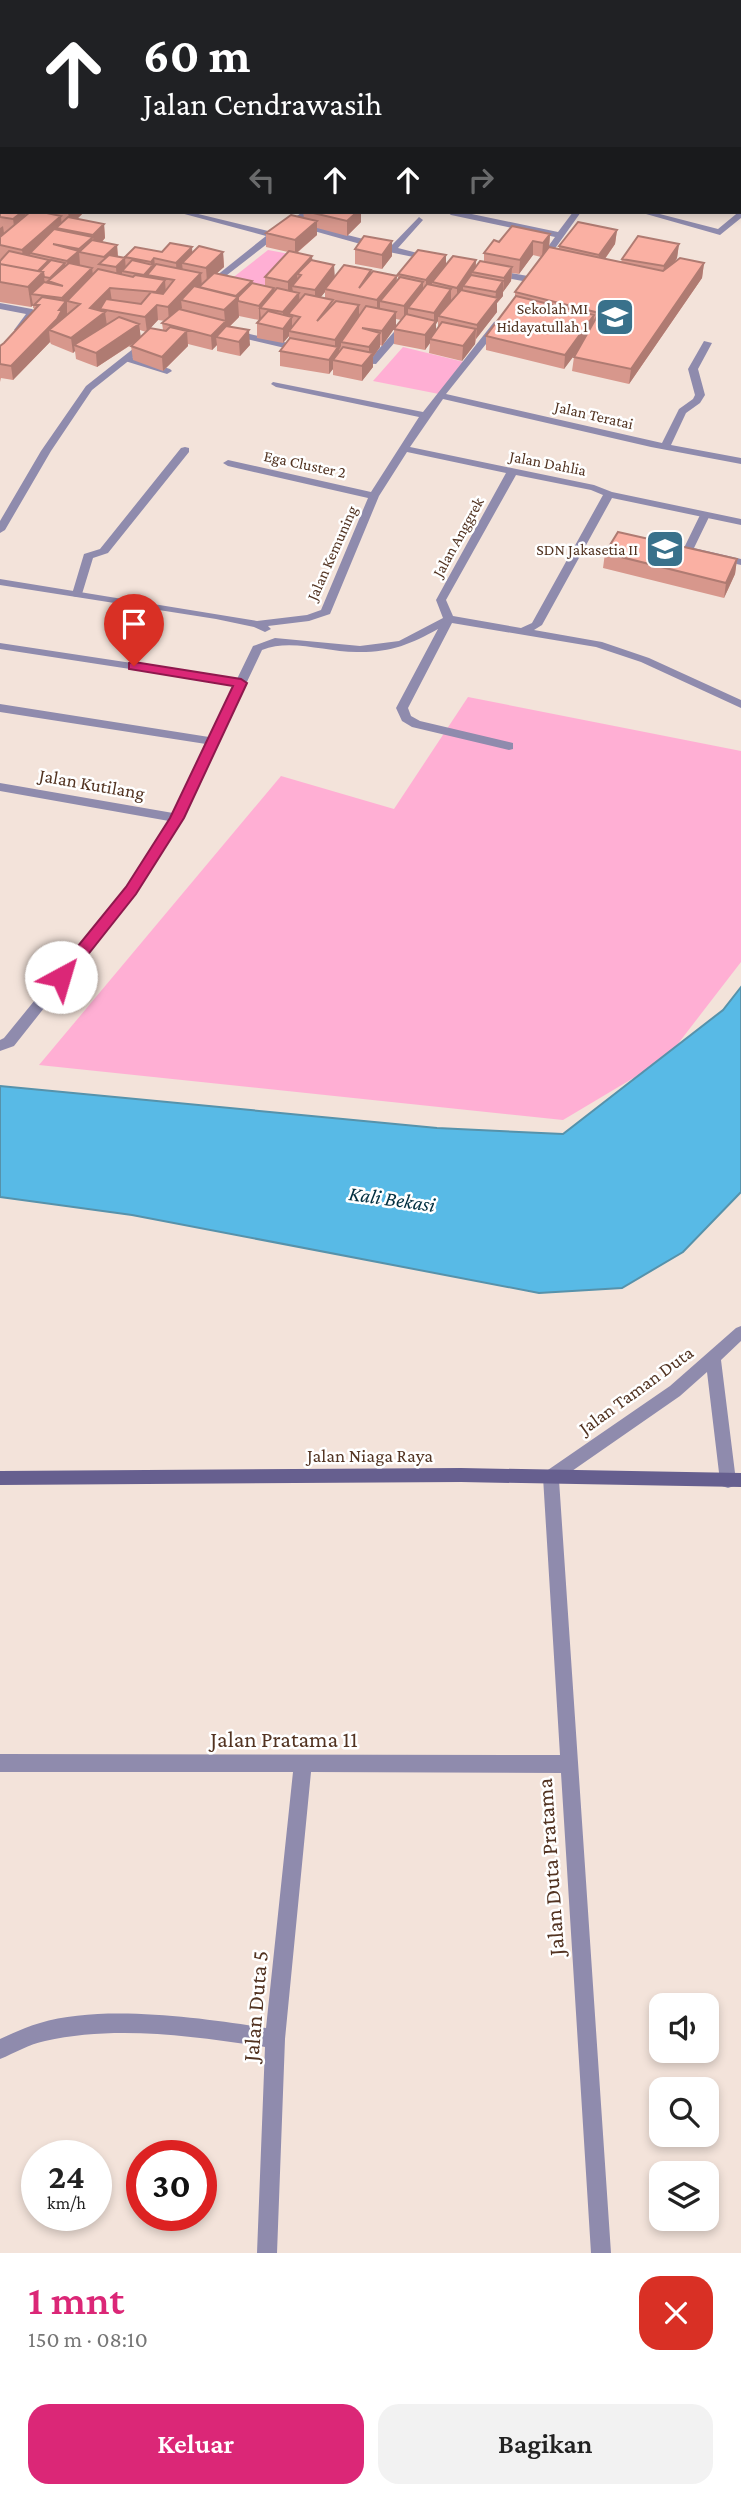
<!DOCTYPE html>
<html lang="id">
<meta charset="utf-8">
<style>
:root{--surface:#fff;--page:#f2f2f2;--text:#222;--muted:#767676;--accent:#db2777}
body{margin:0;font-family:"Crimson Pro",serif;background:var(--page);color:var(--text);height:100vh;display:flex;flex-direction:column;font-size:26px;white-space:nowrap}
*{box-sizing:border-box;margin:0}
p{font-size:23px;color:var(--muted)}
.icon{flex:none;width:38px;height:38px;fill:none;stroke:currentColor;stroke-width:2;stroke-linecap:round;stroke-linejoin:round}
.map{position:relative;height:2253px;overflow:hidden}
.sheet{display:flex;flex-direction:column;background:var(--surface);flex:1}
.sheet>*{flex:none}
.hud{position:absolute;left:0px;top:0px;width:742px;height:214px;box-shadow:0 4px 10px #0003;background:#202124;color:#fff;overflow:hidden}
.buttons{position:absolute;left:649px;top:1993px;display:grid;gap:14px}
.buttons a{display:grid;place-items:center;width:70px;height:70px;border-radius:14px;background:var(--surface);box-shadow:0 4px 10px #0003;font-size:35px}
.speed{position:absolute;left:21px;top:2140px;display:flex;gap:14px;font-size:35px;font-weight:700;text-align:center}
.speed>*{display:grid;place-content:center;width:91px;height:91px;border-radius:50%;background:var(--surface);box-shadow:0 4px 10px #0003;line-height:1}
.speed small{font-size:18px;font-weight:400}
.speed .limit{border:10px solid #d22;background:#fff;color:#111}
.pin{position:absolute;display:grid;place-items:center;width:60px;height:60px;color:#fff;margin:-72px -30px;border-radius:50% 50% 50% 0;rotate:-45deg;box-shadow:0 0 7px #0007}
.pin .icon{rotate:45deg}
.me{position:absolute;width:77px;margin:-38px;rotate:39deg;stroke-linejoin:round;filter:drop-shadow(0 0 5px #0008)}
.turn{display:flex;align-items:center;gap:24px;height:147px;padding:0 28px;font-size:32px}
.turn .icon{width:91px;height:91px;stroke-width:2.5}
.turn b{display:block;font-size:49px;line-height:60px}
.lanes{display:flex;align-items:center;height:66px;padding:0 28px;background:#0003;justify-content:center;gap:35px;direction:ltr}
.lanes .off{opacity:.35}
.round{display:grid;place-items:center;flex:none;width:74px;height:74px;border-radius:21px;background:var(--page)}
.overview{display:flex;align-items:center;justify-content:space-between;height:119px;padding:0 28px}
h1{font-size:42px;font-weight:600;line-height:52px;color:var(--accent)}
.action{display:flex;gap:14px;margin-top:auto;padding:14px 28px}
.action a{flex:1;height:80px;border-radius:21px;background:var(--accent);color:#fff;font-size:28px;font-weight:600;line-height:80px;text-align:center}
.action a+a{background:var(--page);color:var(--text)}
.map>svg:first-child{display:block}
</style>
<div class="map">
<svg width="741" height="2253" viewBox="0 0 741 2253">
<rect width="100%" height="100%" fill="#f3e3da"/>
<path fill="#ffafd4" d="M268,250L295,255L265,290L226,283Z
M403,347L464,362L439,394L373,381Z
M468,697L741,751V962L667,1058L563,1120L39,1065L281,776L394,809Z"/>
<path fill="#58bae6" stroke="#5692ab" stroke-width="2" d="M741,987V1192L683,1252L622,1288L539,1293L132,1215L0,1197V1086L437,1128L563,1134L723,1010Z"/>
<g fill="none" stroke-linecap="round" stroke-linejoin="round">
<path fill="#8f8bad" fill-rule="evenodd" d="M531,0H539L530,2Z
M740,117H741V121H740Z
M740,145H741V149H740Z
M128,356L170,369L172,371L167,374L125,361V357Z
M185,447L189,448V452L108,553L93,558L82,594L77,597L73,596L72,594L84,554L100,549L181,448Z
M705,512L710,515L694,548L741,559V565L684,552L683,550L700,515Z"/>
<path fill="#8f8bad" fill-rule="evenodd" d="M188,0H197L186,2Z
M213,0L229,2H215Z
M254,0H262V2H254Z
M740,36H741V40H740Z
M740,68H741V72H740Z
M0,125H2L0,130Z
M741,210V218L720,235L639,212H652L718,229Z
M177,212H190L272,232L303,212H313L276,237L209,289L206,288V284L266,236Z
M447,212H462L558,232L573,212H581L544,264L541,265L537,262L555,237L451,215Z
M419,217L423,220L398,248L433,257V261L389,252L296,226L300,223L391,246Z
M494,270L528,276L533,279L528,282L491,275L490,273Z
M0,303L32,309L37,312L22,332L19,333L14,330L26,314L0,309Z
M497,321L502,324L446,394L662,443L679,409L693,399L695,395L688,369L704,341L712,343L698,369L705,395L700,403L686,413L671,445L741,458V464L651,447L443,399L410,447L594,485L612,492L741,519V525L612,498L542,625L534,630L602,642L649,658L741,700V708L641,662L596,647L452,623L408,708L411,716L420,721L513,743V749L509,750L412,727L402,721L396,708L438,629C411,644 392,652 360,652C327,653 292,638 262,650L181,821L135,893L14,1046L0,1051V1040L4,1038L127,887L169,821L0,791V783L173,813L206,744L0,712V704L209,737L234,685L0,649V643L237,679L253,646L275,638L360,646L399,641L443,618L436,600L506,473L407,452L379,496L330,614L309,621L268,626L271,629L265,632L254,627L216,619L0,585V579L257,621L307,615L321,610L368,498L228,466L223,463L228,460L371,492L419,417L276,387L271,384L273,382L423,412L494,322ZM516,475L591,490L603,495L532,623L521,628L453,616L446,600Z
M401,324L409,326L376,364L353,363V359H370Z
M233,330L305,347L307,349L302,352L230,335L228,333Z
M143,341L151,343L92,390L51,451L5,530L0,533V521L41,451L86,386Z
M741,1326V1341L721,1360L736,1481L734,1486L728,1488L722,1486L720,1481L707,1372L680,1396L559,1480L611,2253H591L561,1773L311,1772L285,2039L277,2253H257L265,2047C194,2036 116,2025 45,2041C29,2044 15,2053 0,2059V2039C13,2033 26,2027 40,2023C103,2004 202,2018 266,2028L293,1772H0V1754L560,1755L543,1477L545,1472L670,1386L736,1328Z"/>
<path fill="#665f8f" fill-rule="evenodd" d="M461,1468L741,1473V1487L461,1482L0,1485V1471Z"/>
</g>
<path fill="#d7978c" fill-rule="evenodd" d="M86,0H125L121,2H89Z
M0,204L2,212H84L77,219L104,224L105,238L102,242L117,245L118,257L125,258L162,252H223L224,267L216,274L252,281L253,283L265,286V277L288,252L266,247V233L304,218L303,212H361V222L347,236L317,228V235L297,253L312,256V260L335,277L371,273L396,282L398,280V274L476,260V267L484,262V253L499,242L550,234L549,247L559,249V246L617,230L615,244L605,259L621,262L622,259L679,244L677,258L675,261L704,263L702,278L629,384L572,371L574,357L576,353L564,369L486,350V336L515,297V292L541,257L533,255L519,274L512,273L511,281L503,292V296L497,303V312L476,339L475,344L462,361L429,353L430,343L425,350L394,344V329L401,320L396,319V326L382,346L380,345V347L373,357V367L362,381L333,375V369L329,374L280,366V351L289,339V336L283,343L257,338V323L259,320L239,316V317L230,326L250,345L240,356L217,351V345L212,350L188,344V346L163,371L133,360L131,346L137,341L97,367L76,359L75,351L73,353L51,344L50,342L13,380L1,378L0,382V346L4,343L35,309L33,308V305L31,307L0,302V261L1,259H0ZM325,292V299L320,298ZM158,320L165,321L162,323L163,330L150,328ZM438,321V328L436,331V324ZM140,330L146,332L140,337Z
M355,249L392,256L382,269L355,264Z
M605,553L737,559L735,574L724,598L603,568Z"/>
<path fill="#af7b72" d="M102,0H125L121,2H103Z
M2,171V187L1,189L0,173Z
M22,212H25L27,223L15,233L13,219Z
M68,212H84L70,226Z
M357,212H361V222L347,236V221Z
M61,216L62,229L56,228L57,235L30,253L31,258L24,264L22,250Z
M317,221V235L295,254V240Z
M104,224L105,238L94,250L93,235Z
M3,226L5,240L0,244V228Z
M617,230L615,244L597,270L599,255Z
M550,234L549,248L542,257L543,243Z
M392,241V256L382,269V255Z
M533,241V255L519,274L520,260Z
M679,244L677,258L662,281L664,266Z
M117,245L118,259L105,265L104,257Z
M192,247L193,262L182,263L183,272L177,277L176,263Z
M79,251L80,265L69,275L67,261Z
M223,252L224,267L207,282L206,268Z
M446,255V270L432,282V287L426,294V280Z
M312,256L313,270L301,275L297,274L298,286H292L293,292L288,297V282Z
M125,258L126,271H122V276L117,282L116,267Z
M154,258L156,272L152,276L147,275L148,286L145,289L144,275L151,267V262Z
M49,260L50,275L44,277L46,292L31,294L33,305L31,307L28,287L33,275Z
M476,260L475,273L472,272L471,280L463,286V293L457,303V288Z
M65,263L66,277L50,282V278Z
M704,263L702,278L629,384L631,369Z
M334,265L335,279L325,289V292L315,304V290Z
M512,267L511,281L503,292L504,278Z
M92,268L94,282L67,301V315L49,330L50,342L13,380L11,366L62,305V298Z
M201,273L202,288L181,300L182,308L169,322L168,307Z
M397,276L396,290L380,301V311L377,314V300Z
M165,280L166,295L157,306L156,292Z
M252,281L253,295L238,301L239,317L226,330L216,337L217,345L212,350L211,336L225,321L224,310L233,300Z
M503,281V296L497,303V312L476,339L477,325L495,301L496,292Z
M423,282V296L408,308V315L404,321V306Z
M110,288L112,302L100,309V313L90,308Z
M274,288L275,302L260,308L261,319L259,320V306Z
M451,289V303L438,316V321L436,324V335L430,339V343L425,350V335L434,324V313Z
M299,293L300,307L288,314V321L283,327V312Z
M157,305L158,320L147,332L145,317Z
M359,305V320L341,342V346L339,350V361L333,360V369L329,374V360L335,352V340Z
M105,312L107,326L74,345L75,351L73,353L71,338Z
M396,312V326L382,346V331Z
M594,315L593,330L564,369L565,355Z
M292,317V331H289V336L283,343V329Z
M139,324L141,338L97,367L96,353Z
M476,329L475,344L462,361L463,346Z
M249,330L250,345L240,356L239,342Z
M187,331L188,346L163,371L162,357Z
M380,333V347L373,357V367L362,381V366L369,358V347Z
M737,559L735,574L724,598L726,583Z"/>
<path fill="#fab0a3" stroke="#af7b72" stroke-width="2" d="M0,156H2V171L0,173Z
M0,204H2V212H22L13,219L0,217Z
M30,212H42L61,216L22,250L0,245V237Z
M309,212H357L347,221Z
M291,215L317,221L295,240L266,233Z
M68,217L104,224L93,235L56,228Z
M578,222L617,230L599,255L559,246Z
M512,226L550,234L543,243L533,241L520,260L484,253L494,240L499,242Z
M54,229L93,237L79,249L53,244L79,251L67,261L30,253Z
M364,236L392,241L382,255L355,249Z
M638,236L679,244L664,266L622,259Z
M92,240L117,245L104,257L79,252Z
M170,243L192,247L176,263L154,258L151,262L125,257L135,247L162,252Z
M199,246L223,252L206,268L182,263Z
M549,247L663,271L680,258L704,263L631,369L574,357L599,313L515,292Z
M418,250L446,255L426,280L398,274Z
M9,251L49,260L38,271L0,264V261Z
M289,251L312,256L288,282L265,277Z
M109,255L125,258L116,267L99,264Z
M453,256L476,260L457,288L432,282Z
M51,260L65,263L50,278L44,277L43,272L40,271Z
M132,260L153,265L144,275L122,271Z
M311,260L334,265L315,290L292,286L301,275L297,274Z
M480,261L512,267L504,278L472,272Z
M69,263L92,268L62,298L31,294L44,282L63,286L48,281Z
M0,264L43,272L28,287L0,282Z
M156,264L201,273L168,307L157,305L145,317L100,309L106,299L141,304L151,292L163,294L174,280L147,275Z
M344,265L371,270L359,288L373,271L397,276L377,300L325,289Z
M98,269L133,277L135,275L165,280L156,292L110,288L90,308L105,312L71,338L49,330L80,304L67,301Z
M214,273L252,281L236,296L199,287Z
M471,275L503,281L496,292L463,286Z
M400,277L423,282L404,306L380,301Z
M252,283L274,288L259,306L238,301V297Z
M427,284L451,289L434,313L408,308Z
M194,286L238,297L224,310L181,300Z
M277,288L299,293L283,312L260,308Z
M461,290L498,298L477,325L438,316Z
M305,294L333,300L317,321L336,301L359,305L335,340L289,331L300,317L288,314Z
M516,296L594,315L565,355L486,336Z
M42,297L66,301L59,310H62L57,319L11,366L0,364V346L4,343L39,305H34Z
M366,306L396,312L382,331L362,328L380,333L369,347L341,342Z
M179,309L226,321L211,336L162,323Z
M268,311L292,317L283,329L257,323Z
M406,314L436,321L425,335L394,329Z
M119,317L139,324L96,353L74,345Z
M442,322L476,329L463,346L430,339Z
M226,326L249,330L239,342L216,337Z
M170,327L187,331L162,357L131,346L150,328L166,331Z
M290,338L338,347L329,360L280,351Z
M343,347L373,353L362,366L333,360Z
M618,532L737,559L726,583L605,553Z"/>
<path fill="#db2777" stroke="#8e194d" stroke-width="2" d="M134,662L241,679L247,683L184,818L136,894L67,981H56L54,977L56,973L126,887L170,818L233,686L129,669V663Z"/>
<defs>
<g id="school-square" transform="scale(2.0125)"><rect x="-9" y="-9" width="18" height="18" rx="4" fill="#39718b" stroke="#fff"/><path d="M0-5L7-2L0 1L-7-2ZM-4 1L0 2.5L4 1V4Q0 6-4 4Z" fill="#fff"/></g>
</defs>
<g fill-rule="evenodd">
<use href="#school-square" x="615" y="317"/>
<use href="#school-square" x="665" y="549"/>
</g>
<g text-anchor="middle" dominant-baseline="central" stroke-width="5" stroke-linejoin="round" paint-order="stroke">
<g font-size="16" fill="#523321" stroke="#fff" text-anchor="end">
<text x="588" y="308">Sekolah MI<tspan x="588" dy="18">Hidayatullah 1</tspan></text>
<text x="638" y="549">SDN Jakasetia II</text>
</g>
<g font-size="16" fill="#523321" stroke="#fff">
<text transform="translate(594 415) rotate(13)">Jalan Teratai</text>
<text transform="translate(548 463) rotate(11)">Jalan Dahlia</text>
<text transform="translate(305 464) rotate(12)">Ega Cluster 2</text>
<text transform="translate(458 537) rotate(-61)">Jalan Anggrek</text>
<text transform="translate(332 553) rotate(-66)">Jalan Kemuning</text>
</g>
<g font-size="19" fill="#523321" stroke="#fff">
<text transform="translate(92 784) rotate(10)">Jalan Kutilang</text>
<text transform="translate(636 1390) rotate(-36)">Jalan Taman Duta</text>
<text x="370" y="1455">Jalan Niaga Raya</text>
</g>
<g font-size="21" font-style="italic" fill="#002f40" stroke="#fff">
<text transform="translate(392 1199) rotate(8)">Kali Bekasi</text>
</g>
<g font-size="23" fill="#523321" stroke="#fff">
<text x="284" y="1739">Jalan Pratama 11</text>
<text transform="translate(550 1867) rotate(-94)">Jalan Duta Pratama</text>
<text transform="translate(255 2006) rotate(-85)">Jalan Duta 5</text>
</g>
</g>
</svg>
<div class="buttons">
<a><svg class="icon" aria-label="sound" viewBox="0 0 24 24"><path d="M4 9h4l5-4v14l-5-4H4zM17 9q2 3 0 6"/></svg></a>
<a><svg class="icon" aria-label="search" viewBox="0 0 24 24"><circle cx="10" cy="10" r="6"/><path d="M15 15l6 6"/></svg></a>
<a><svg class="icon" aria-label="layers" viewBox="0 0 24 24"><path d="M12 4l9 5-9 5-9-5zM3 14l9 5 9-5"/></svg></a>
</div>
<div class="speed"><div>24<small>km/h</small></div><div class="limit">30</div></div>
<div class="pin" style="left:134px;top:666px;background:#d93025"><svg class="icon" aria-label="arrive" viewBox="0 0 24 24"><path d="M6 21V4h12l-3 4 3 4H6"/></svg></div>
<svg class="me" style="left:61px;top:977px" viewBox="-20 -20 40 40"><circle r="19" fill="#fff"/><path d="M0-13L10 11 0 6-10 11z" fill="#db2777"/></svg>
<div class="hud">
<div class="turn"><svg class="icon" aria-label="ahead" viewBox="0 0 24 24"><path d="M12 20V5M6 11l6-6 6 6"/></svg><div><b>60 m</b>Jalan Cendrawasih</div></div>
<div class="lanes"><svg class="icon off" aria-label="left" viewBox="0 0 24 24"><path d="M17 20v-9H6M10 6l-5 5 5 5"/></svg><svg class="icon" aria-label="ahead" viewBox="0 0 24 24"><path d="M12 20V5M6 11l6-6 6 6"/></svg><svg class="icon" aria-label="ahead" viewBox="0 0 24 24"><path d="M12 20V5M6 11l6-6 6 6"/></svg><svg class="icon off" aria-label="right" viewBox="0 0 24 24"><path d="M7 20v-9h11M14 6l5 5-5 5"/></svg></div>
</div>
</div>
<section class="sheet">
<div class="overview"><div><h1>1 mnt</h1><p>150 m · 08:10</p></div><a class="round" style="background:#d93025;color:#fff"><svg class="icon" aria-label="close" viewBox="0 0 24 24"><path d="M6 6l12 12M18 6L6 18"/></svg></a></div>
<div class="action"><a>Keluar</a><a>Bagikan</a></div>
</section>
